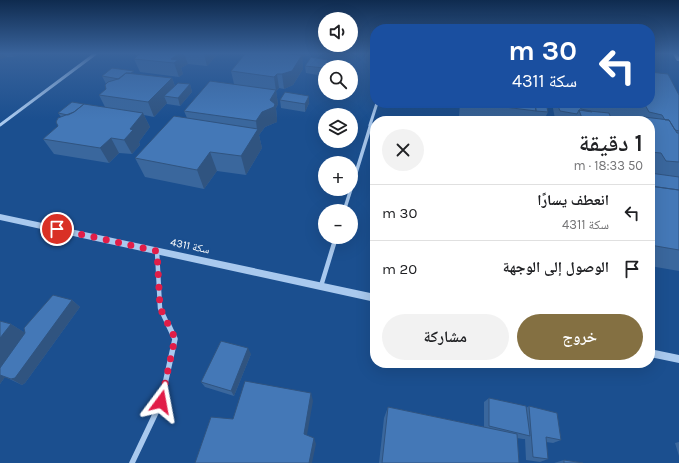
<!DOCTYPE html>
<html lang="ar">
<meta charset="utf-8">
<style>
:root{--surface:#fff;--page:#f2f2f2;--text:#202124;--muted:#757577;--line:#e0e0e0;--accent:#847042}
body{margin:0;font-family:Karla,"Noto Naskh Arabic",sans-serif;background:var(--page);color:var(--text);direction:rtl;height:100vh;display:flex;flex-direction:column;font-size:15px;white-space:nowrap}
*{box-sizing:border-box;margin:0}
p{font-size:13px;color:var(--muted)}
.icon{flex:none;width:22px;height:22px;fill:none;stroke:currentColor;stroke-width:2;stroke-linecap:round;stroke-linejoin:round}
.map{position:relative;flex:1;overflow:hidden;direction:ltr}
.details{position:absolute;left:370px;top:116px;width:285px;height:252px;display:flex;flex-direction:column;background:var(--surface);border-radius:16px;box-shadow:0 4px 16px #0002;direction:rtl}
.details>*{flex:none}
.top-card{position:absolute;left:370px;top:24px;width:285px;height:84px;border-radius:16px;box-shadow:0 4px 16px #0002;direction:rtl;background:#1a4fa0;color:#fff;overflow:hidden}
.tools{position:absolute;left:318px;top:12px;display:grid;gap:8px}
.tools a{display:grid;place-items:center;width:40px;height:40px;border-radius:50%;background:var(--surface);box-shadow:0 4px 16px #0002;font-size:20px}
.pin{position:absolute;display:grid;place-items:center;width:34px;height:34px;color:#fff;margin:-17px;border:2px solid #fff;border-radius:50%;box-shadow:0 1px 4px #0007}
.me{position:absolute;width:44px;margin:-22px;rotate:13deg;stroke-linejoin:round;filter:drop-shadow(0 0 3px #0008)}
.turn{display:flex;align-items:center;gap:14px;height:84px;padding:0 12px;font-size:18px}
.turn .icon{width:52px;height:52px;stroke-width:2.5}
.turn b{display:block;font-size:28px;line-height:34px}
.round{display:grid;place-items:center;flex:none;width:42px;height:42px;border-radius:21px;background:var(--page)}
.overview{display:flex;align-items:center;justify-content:space-between;height:68px;padding:0 12px}
h1{font-size:24px;font-weight:600;line-height:30px}
.cta{display:flex;gap:8px;margin-top:auto;padding:8px 12px}
.cta a{flex:1;height:46px;border-radius:24px;background:var(--accent);color:#fff;font-size:16px;font-weight:600;line-height:46px;text-align:center}
.cta a+a{background:var(--page);color:var(--text)}
ul{padding:0;list-style:none}
li{display:flex;align-items:center;gap:12px;height:56px;padding:0 12px;border-top:1px solid var(--line)}
li div{flex:1}
li b{display:block;font-size:15px}
li em{font-style:normal}
.map>svg:first-child{display:block}
</style>
<div class="map">
<svg width="679" height="463" viewBox="0 0 679 463">
<rect width="100%" height="100%" fill="#1b4f8f"/>
<g fill="none" stroke-linecap="round" stroke-linejoin="round">
<path stroke="#a9c9ee" stroke-width="3" d="M0,125L95,54
M370,125L377,103"/>
<path stroke="#a9c9ee" stroke-width="3.5" d="M351,189L371,124
M344,211L351,189"/>
<path stroke="#a9c9ee" stroke-width="4.5" d="M157,251L160,308L168,325
M321,286L336,237"/>
<path stroke="#a9c9ee" stroke-width="5.5" d="M132,463L161,402L175,339L168,324"/>
<path fill="#a9c9ee" fill-rule="evenodd" d="M673,54H677L679,57V61H677Z
M0,214L375,294V302L0,220Z
M650,349L679,355V363L650,357Z"/>
</g>
<path fill="#3a679d" fill-rule="evenodd" d="M0,54H19L14,57H7Z
M136,54H217V55L207,66L188,64L181,68L183,74L179,77L140,72L134,59L137,56Z
M245,54H313L302,57L303,69L293,85L284,89L279,88L276,91L278,104L276,108L277,118V122L265,127L259,135L262,148L246,175L217,171L204,189L145,177L135,158L187,118L184,111L234,84L231,71Z
M343,54H353L352,55Z
M328,60L329,67H325V74L324,76L306,73L305,66Z
M135,74L172,78L175,86L190,84L192,92L180,106L167,104V103L154,117L144,115L150,127L139,142L140,145L132,154L119,153L109,163L54,154L43,139L58,126L61,117L58,113L105,107L99,95L106,89V84L102,76Z
M679,95V271L650,266V121H568L555,119L552,103H650ZM633,116L635,120H631Z
M309,96V103L305,112L281,108L280,100Z
M460,103H546L548,112L544,120L532,119L531,121H495L459,116Z
M72,300L80,307L25,383L22,385L5,377L0,384V321L11,324L25,333Z
M251,354L234,396L205,387L201,382Z
M489,398L526,408L529,406L561,440L553,443L546,442L548,459L540,462L526,460L525,439H523L517,438L519,463H379L384,418L388,407L484,427V402Z
M679,442V456L675,443Z
M564,460L583,463H554Z"/>
<path fill="#305480" d="M0,54H4L7,57L0,59Z
M11,54H19L14,57Z
M178,54H184L188,64L181,68L183,74L179,77L174,63L171,59Z
M204,54H217V55L207,66Z
M301,54H313L302,57L303,69L293,85L284,89L282,74L301,56Z
M328,60L329,67H325V74L324,76V68Z
M277,74L279,88L276,91L274,77Z
M172,78L177,92L164,96L167,103L154,117L148,102Z
M190,84L192,92L180,106L178,98Z
M276,90L278,104L276,108L277,118V122L265,127L259,135L262,148L246,175L241,156L257,130L256,121L270,100Z
M309,96V103L305,112V104Z
M143,113L150,127L139,142L140,145L132,154L124,140L130,129Z
M111,138L119,153L109,163L100,148Z
M210,152L217,171L204,189L197,170Z
M72,300L80,307L25,383L22,385L11,379Z
M11,324L35,339L0,375V338Z
M248,348L251,354L234,396L231,391Z
M0,375L5,377L0,384Z
M311,393L313,401L306,441L304,434Z
M314,438L316,444L312,463H309Z"/>
<path fill="#4478b7" stroke="#305480" d="M139,54H178L171,59L178,60L174,63L134,59Z
M245,54H286L302,55L292,71L282,74H277L274,77L231,71Z
M311,57L328,60L324,68L305,66Z
M112,68L134,71L131,73H126L119,79L102,76Z
M650,72L668,74L679,95V131L675,130L669,120H665L662,115L649,112L644,103H650Z
M126,73L172,78L148,102L99,95L106,89L105,85L108,82L118,79Z
M210,81L276,90L270,100L275,104L274,107L262,112L256,121L184,111Z
M178,83L190,84L178,98L164,96Z
M285,92L309,96L305,104L280,100Z
M72,102L84,104L74,112L68,115L58,113Z
M473,103H535L536,111Z
M535,103H546L548,112L536,111Z
M557,103H578L581,109L591,111L592,112L579,110L577,114L560,111Z
M620,103H640L641,105Z
M84,104L143,113L130,129L133,130L124,140L111,138L100,148L43,139L58,126L56,122L58,118L74,112Z
M579,110L609,113L611,118L642,121H583Z
M174,116L258,129L241,156L210,152L197,170L135,158Z
M644,117L669,120L677,133H679V162L666,161L661,153L650,152V121H645Z
M650,173L679,177V190L650,186Z
M650,186L679,190V250L650,245Z
M53,295L72,300L15,378L11,379L0,375V368L25,333L24,328Z
M0,321L11,324L0,338Z
M221,341L248,348L231,391L201,382Z
M245,381L311,393L304,434L314,438L309,463H195L211,417L233,419Z
M489,398L526,406L530,436L489,426Z
M529,406L557,413L561,440L546,437L548,459L533,457Z
M388,407L517,434L519,463H382Z
M564,460L583,463H564Z"/>
<linearGradient id="sky" x2="0" y2="1"><stop stop-color="#0f2b4f"/><stop offset="0.45" stop-color="#39639b"/><stop offset="1" stop-color="#39639b" stop-opacity="0"/></linearGradient>
<rect width="679" height="119" fill="url(#sky)"/>
<g fill="none" stroke-linecap="round" stroke-linejoin="round">
<path stroke="#e11d48" stroke-width="7" stroke-dasharray="0 12.6" d="M57,229L157,251L160,308L175,338L161,402"/>
</g>
<g text-anchor="middle" dominant-baseline="central" stroke-width="4" stroke-linejoin="round" paint-order="stroke">
<g font-size="11" fill="#fff" stroke="#1b4f8f">
<text transform="translate(190 246) rotate(12)">سكة 4311</text>
</g>
</g>
</svg>
<div class="tools">
<a><svg class="icon" aria-label="sound" viewBox="0 0 24 24"><path d="M4 9h4l5-4v14l-5-4H4zM17 9q2 3 0 6"/></svg></a>
<a><svg class="icon" aria-label="search" viewBox="0 0 24 24"><circle cx="10" cy="10" r="6"/><path d="M15 15l6 6"/></svg></a>
<a><svg class="icon" aria-label="layers" viewBox="0 0 24 24"><path d="M12 4l9 5-9 5-9-5zM3 14l9 5 9-5"/></svg></a>
<a>+</a>
<a>−</a>
</div>
<div class="pin" style="left:57px;top:229px;background:#d93025"><svg class="icon" aria-label="arrive" viewBox="0 0 24 24"><path d="M6 21V4h12l-3 4 3 4H6"/></svg></div>
<svg class="me" style="left:161px;top:402px" viewBox="-20 -20 40 40"><path d="M0-17L14 15 0 8-14 15z" fill="#e11d48" stroke="#fff" stroke-width="4"/></svg>
<div class="top-card">
<div class="turn"><svg class="icon" aria-label="left" viewBox="0 0 24 24"><path d="M17 20v-9H6M10 6l-5 5 5 5"/></svg><div><b>30 m</b>سكة 4311</div></div>
</div>
<section class="details">
<div class="overview"><div><h1>1 دقيقة</h1><p>50 m · 18:33</p></div><a class="round"><svg class="icon" aria-label="close" viewBox="0 0 24 24"><path d="M6 6l12 12M18 6L6 18"/></svg></a></div>
<ul>
<li><svg class="icon" aria-label="left" viewBox="0 0 24 24"><path d="M17 20v-9H6M10 6l-5 5 5 5"/></svg><div><b>انعطف يسارًا</b><p>سكة 4311</p></div><em>30 m</em></li>
<li><svg class="icon" aria-label="arrive" viewBox="0 0 24 24"><path d="M6 21V4h12l-3 4 3 4H6"/></svg><div><b>الوصول إلى الوجهة</b></div><em>20 m</em></li>
</ul>
<div class="cta"><a>خروج</a><a>مشاركة</a></div>
</section>
</div>
